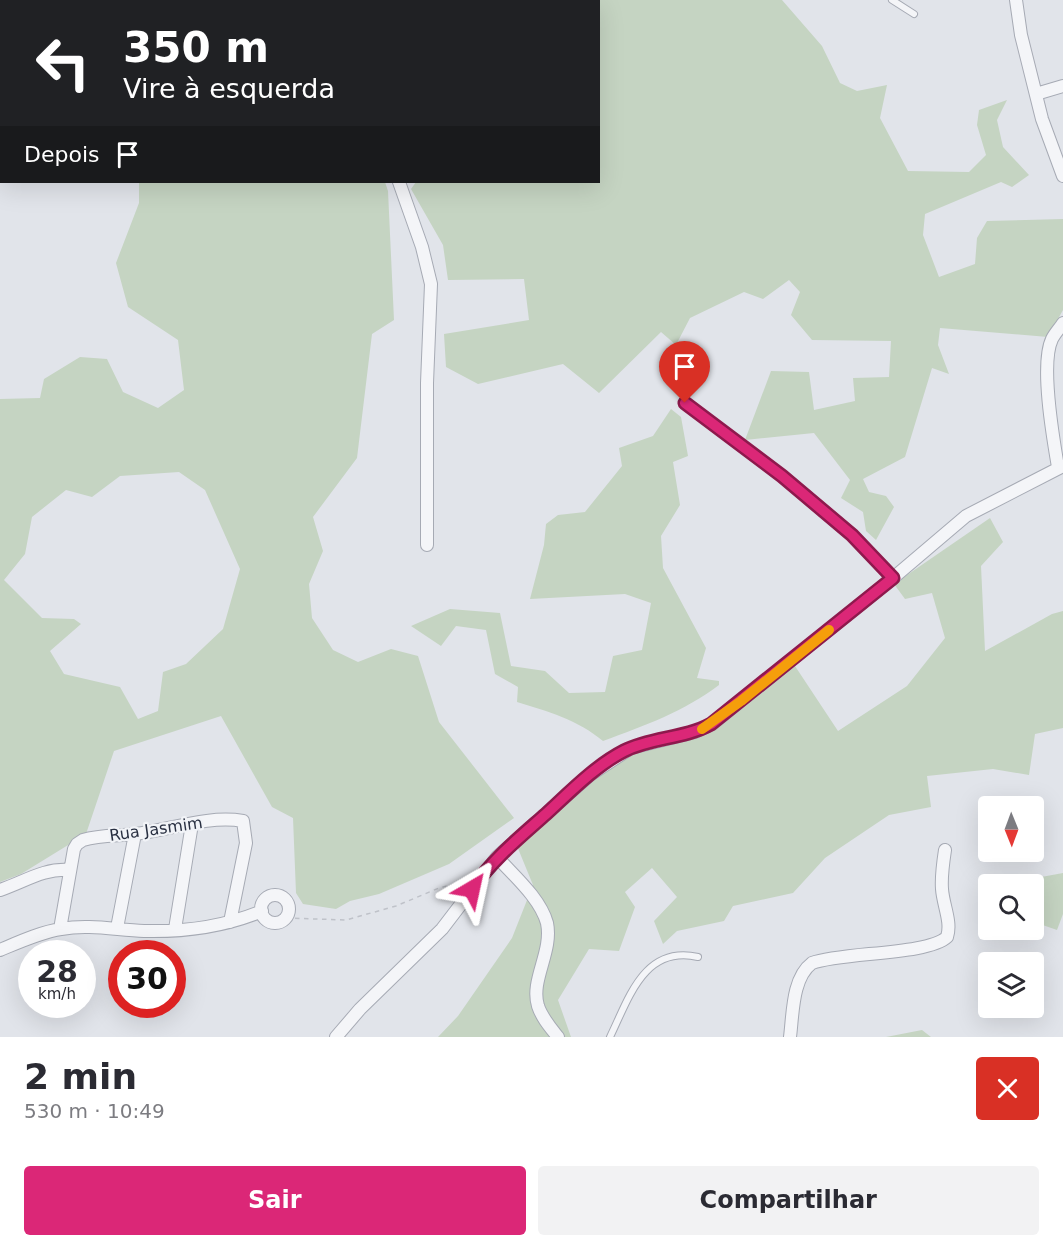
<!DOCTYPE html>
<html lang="pt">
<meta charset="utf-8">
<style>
:root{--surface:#fff;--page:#f2f2f3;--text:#2b2b33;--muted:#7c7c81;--accent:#db2777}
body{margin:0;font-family:"DejaVu Sans",sans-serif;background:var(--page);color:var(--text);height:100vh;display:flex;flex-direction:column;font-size:22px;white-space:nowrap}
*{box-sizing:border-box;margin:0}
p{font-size:20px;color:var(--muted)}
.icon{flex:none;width:33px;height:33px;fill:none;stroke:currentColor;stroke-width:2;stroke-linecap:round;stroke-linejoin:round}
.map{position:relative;height:1037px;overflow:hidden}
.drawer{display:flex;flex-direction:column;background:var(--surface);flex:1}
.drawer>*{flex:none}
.hud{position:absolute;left:0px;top:0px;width:600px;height:183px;box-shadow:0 6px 24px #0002;background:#202124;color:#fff;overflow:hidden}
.needle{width:39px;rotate:179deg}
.fabs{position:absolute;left:978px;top:796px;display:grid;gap:12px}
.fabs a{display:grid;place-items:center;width:66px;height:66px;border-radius:6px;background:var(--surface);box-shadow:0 6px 24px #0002;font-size:30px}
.speed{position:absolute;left:18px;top:940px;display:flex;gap:12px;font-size:30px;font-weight:700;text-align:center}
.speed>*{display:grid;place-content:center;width:78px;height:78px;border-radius:50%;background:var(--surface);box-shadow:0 6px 24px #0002;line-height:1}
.speed small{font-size:15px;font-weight:400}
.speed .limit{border:9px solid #d22;background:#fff;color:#111}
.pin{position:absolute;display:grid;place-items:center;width:51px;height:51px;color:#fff;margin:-62px -26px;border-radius:50% 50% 50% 0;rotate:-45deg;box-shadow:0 0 6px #0007}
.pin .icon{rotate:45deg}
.me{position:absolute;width:66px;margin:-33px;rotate:36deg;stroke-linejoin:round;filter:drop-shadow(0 0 4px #0008)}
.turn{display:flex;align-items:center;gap:21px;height:126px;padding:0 24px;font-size:27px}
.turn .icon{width:78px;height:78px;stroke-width:2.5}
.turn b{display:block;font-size:42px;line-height:51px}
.then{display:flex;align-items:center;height:57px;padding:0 24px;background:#0003;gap:12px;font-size:22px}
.round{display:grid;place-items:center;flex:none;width:63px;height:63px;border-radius:6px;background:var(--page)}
.head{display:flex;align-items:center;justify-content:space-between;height:102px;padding:0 24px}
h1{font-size:36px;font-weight:600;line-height:45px}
.primary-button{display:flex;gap:12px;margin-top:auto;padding:12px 24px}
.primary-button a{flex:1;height:69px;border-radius:6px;background:var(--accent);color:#fff;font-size:24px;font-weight:600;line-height:69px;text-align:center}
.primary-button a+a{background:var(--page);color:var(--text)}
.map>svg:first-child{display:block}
</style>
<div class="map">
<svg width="1063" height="1037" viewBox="0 0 1063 1037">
<rect width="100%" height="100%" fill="#e1e4ea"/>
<path fill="#c5d4c2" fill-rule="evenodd" d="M0,0H136L2,2L1,24Z
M374,0H782L822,46L840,83L857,91L887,85L880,118L908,171L969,172L986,155L977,125L979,110L1007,100L997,120L1003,147L1029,175L1012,187L1001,182L925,214L923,235L939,277L975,264L977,238L987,221L1063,219V310L1048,337L940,328L938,345L949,374L932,368L905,457L863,479L869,492L886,496L894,507L876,540L866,531L863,512L841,498L850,480L814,433L745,440L771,371L809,372L814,410L855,401L853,378L889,377L891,341L812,340L791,315L800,292L789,280L763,299L744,292L690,318L676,345L661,332L599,393L563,364L478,384L446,367L444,334L529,320L524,279L448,280L443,245L411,189L416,182H598V2Z
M139,182H385L388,191L394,320L372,334L357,458L313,517L323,551L309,584L312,618L333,650L358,662L391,649L418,656L439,722L514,818L449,864L379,894L350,901L336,909L303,904L296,893L293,818L272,807L221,716L114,751L86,834L21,874L0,882V399L40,398L44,379L80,357L107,359L123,392L158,408L184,390L178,340L128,307L116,263L139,203ZM179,472L205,490L240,569L223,629L186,664L163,672L158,711L138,719L120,687L64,674L50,651L81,624L74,619L42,618L4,580L25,554L32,517L66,490L92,497L120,476Z
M671,409L681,417L688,456L673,462L680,505L661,536L663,568L706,648L697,678L719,681V685C685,711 644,726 603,741C578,720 547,711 517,702L518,687L495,674L486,630L456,626L441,646L411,626L450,609L500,613L511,666L545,671L569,693L605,692L613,656L642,650L651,603L625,594L530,599L544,545L546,524L558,515L585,512L622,466L619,448L653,436Z
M990,518L1003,542L981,566L985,651L1052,614L1063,611V728L1035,734L1029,775L993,769L927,776L931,807L889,815L825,858L793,893L733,906L724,921L677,931L663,944L654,921L677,897L652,868L625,892L635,907L619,951L589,949L558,1000L571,1037H438L458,1016L512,938L533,885L517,846L562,801L628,750L700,734L795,666L838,731L907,686L945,638L932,593L905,599L894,584Z
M1063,873V914L1057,930L1034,922V885H1026L1025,880Z
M922,1030L931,1037H886Z"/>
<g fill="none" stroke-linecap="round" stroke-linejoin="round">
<g stroke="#a6aab4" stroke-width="8">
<path id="service" d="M892,0L914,14
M610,1037C629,998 644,945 698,957"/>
</g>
<g stroke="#a6aab4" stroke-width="14">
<path id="minor" d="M337,0V2
M1016,0L1021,35L1042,119L1063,176
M142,2V0
M0,87L2,86
M1036,94L1063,86
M399,182L422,247L431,284L427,383V545
M685,403L782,476L852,535L893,578
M1058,467C1053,438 1040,364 1052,339C1055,333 1060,328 1063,323
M497,857C514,876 540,898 547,923C553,952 530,980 538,1006C542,1018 550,1027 558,1037
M0,890C24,882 44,868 69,870
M261 909a14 14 0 1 1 28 0a14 14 0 1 1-28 0Z
M117,928L135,834
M60,929L74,849L77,844L83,840C100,835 118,836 135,834C169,830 208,815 243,821L246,843L230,922
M175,929L192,824
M0,950C19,942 41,932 61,929C89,924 116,930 144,931C183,932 226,926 262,911
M336,1037L360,1009L442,929L497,857L590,775L631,748L695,732L712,724L893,578L966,516L1063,466
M790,1037C793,1014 792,978 812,963C842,952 928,955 947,937C952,922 943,905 942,889C941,876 943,863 945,850"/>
</g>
<g stroke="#a6aab4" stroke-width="15">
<path id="tertiary" d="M233,2L235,0
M0,118L2,117"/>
</g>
<path stroke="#bfc2c9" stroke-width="1.5" stroke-dasharray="4.5 4.5" stroke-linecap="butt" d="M286,918L346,920L396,906L439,888L462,882"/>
<use href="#service" stroke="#f4f5f8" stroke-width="6"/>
<use href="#minor" stroke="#f4f5f8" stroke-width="12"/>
<use href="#tertiary" stroke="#f4f5f8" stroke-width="14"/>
</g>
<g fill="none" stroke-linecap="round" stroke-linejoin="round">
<g stroke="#8e194d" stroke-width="15">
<path id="route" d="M472,889C493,859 519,838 546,814C570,792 595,766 624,751C652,737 684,739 711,724L893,578L852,535L782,476L685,403"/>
</g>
<use href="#route" stroke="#db2777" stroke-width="10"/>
<path stroke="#f59e0b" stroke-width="10" d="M702,729L741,701L829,630"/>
</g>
<g text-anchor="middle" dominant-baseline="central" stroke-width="4.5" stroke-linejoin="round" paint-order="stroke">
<g font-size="16" fill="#293042" stroke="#f1f3f7">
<text transform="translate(156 829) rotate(-8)">Rua Jasmim</text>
</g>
</g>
</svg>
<div class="fabs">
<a><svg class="needle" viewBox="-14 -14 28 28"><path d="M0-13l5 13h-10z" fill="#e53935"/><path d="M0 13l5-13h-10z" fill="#7c7c81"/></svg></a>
<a><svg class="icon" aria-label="search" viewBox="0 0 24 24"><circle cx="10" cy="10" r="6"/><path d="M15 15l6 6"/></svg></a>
<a><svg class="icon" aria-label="layers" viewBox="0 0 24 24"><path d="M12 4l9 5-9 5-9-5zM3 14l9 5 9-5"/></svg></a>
</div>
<div class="speed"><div>28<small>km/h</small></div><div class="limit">30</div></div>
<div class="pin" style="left:685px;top:403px;background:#d93025"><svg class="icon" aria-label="arrive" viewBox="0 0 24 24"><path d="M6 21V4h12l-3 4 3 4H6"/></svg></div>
<svg class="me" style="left:472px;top:889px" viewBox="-20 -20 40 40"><path d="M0-17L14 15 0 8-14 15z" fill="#db2777" stroke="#fff" stroke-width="4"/></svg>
<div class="hud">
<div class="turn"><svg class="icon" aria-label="left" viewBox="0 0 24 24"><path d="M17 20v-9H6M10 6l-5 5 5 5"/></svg><div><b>350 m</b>Vire à esquerda</div></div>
<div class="then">Depois<svg class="icon" aria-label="arrive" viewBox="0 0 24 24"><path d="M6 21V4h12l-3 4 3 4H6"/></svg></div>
</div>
</div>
<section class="drawer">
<div class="head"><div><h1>2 min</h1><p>530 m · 10:49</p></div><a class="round" style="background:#d93025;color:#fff"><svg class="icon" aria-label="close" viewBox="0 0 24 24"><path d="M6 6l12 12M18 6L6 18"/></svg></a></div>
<div class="primary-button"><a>Sair</a><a>Compartilhar</a></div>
</section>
